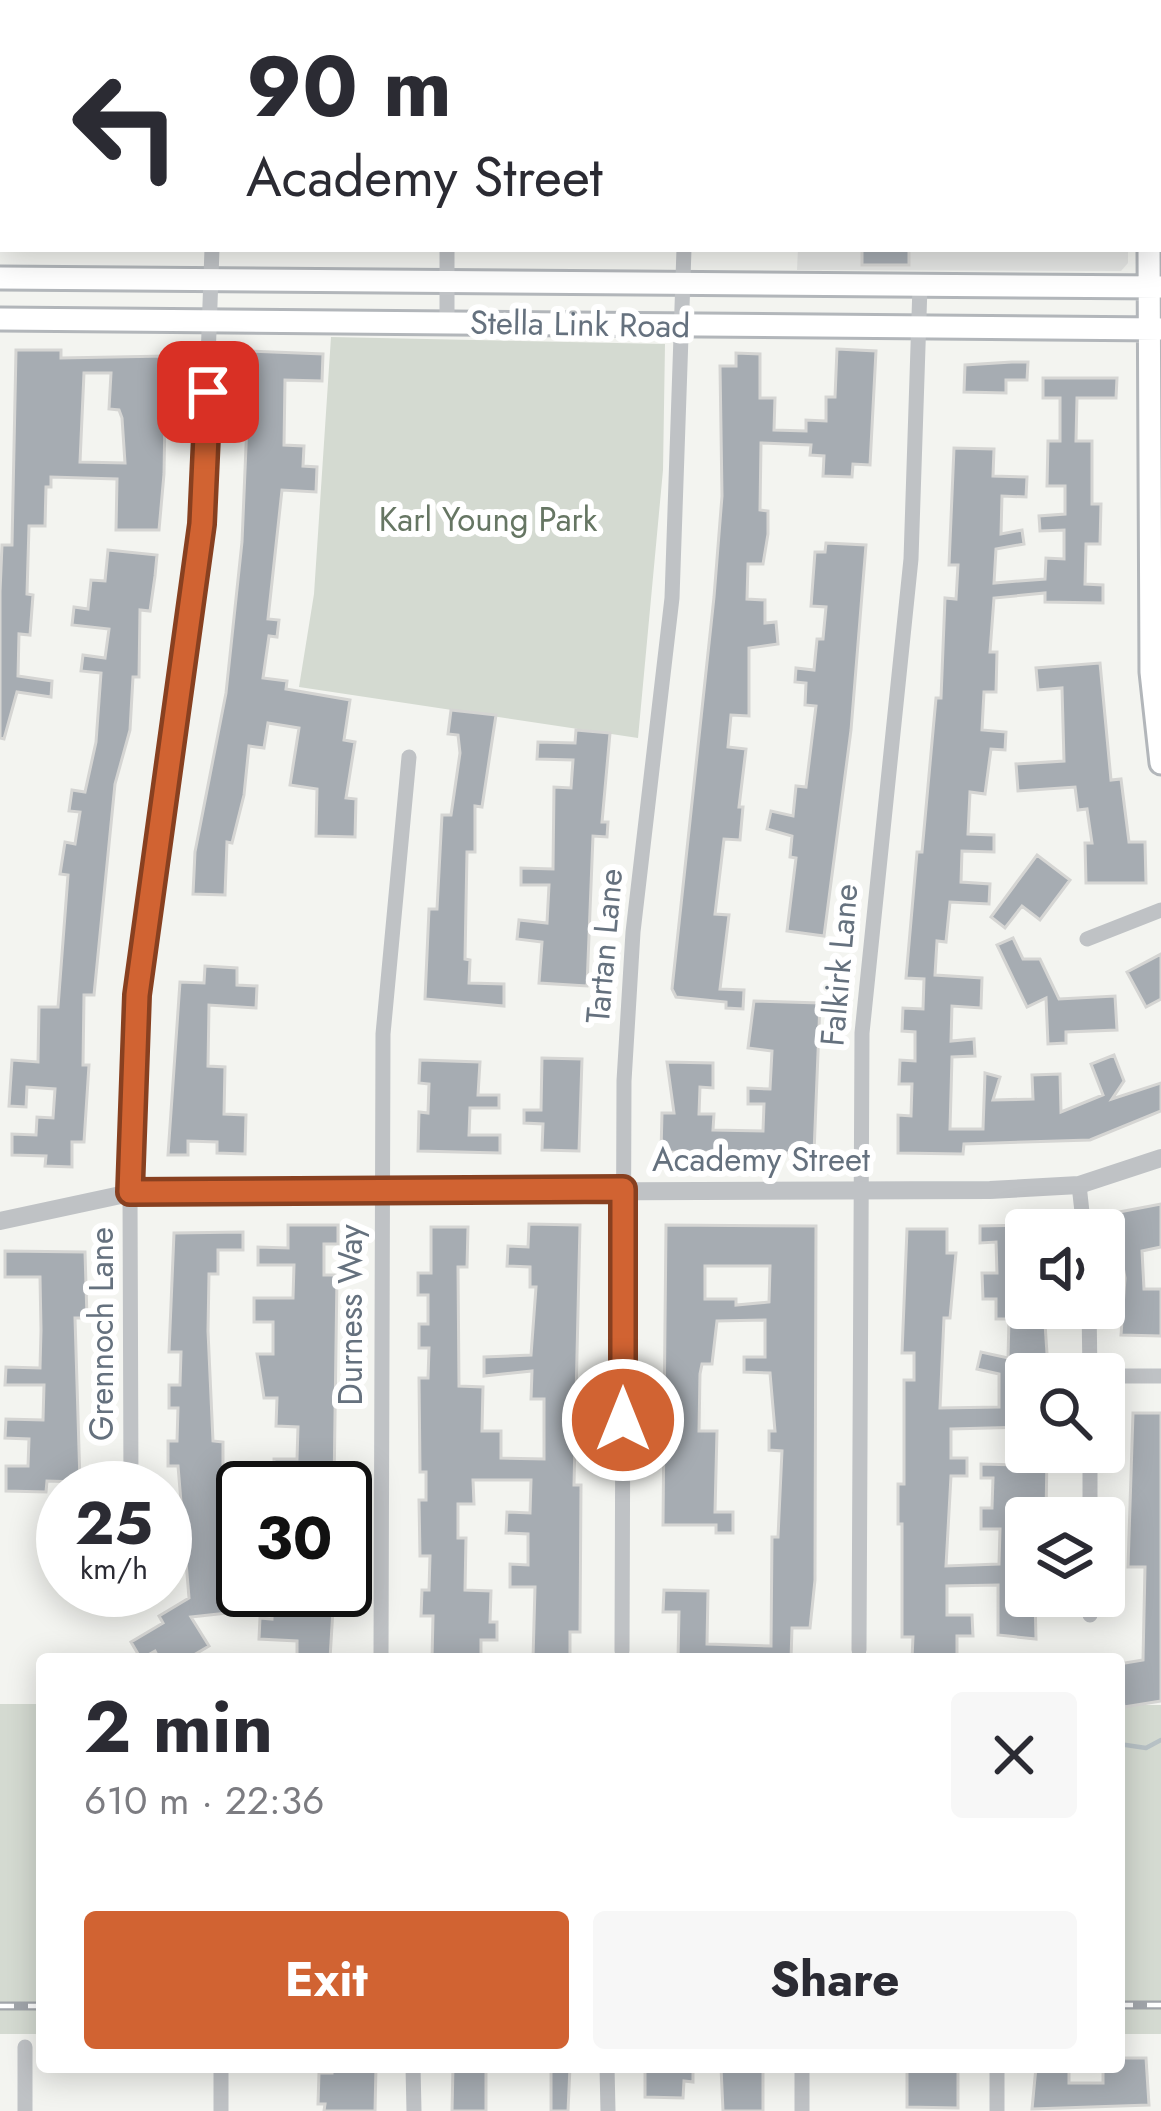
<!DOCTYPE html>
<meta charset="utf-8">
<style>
:root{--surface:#fff;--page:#f7f7f7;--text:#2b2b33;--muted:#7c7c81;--accent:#d16332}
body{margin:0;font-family:Jost,sans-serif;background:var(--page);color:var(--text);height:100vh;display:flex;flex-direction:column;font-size:45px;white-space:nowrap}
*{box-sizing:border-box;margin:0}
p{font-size:39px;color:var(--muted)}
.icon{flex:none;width:66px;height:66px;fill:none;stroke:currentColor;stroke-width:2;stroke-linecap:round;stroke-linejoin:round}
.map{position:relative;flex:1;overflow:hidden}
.drawer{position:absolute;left:36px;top:1653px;width:1089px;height:420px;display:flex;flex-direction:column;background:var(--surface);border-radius:12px;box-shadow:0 6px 30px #0003}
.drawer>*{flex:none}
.hud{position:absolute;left:0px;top:0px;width:1161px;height:252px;box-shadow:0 6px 30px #0003;background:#fff;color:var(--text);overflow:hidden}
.tools{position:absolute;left:1005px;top:1209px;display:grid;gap:24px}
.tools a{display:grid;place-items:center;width:120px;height:120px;border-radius:12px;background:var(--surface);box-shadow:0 6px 30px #0003;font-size:60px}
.speed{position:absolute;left:36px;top:1461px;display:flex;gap:24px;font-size:60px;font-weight:700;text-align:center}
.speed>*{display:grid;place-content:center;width:156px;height:156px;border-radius:50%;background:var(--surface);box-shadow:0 6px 30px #0003;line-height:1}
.speed small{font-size:30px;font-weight:400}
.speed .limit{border:6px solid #111;border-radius:18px;background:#fff;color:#111}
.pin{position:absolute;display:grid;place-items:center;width:102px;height:102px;color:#fff;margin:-51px;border-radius:24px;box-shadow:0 6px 18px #0006}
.me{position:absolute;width:132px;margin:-66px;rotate:0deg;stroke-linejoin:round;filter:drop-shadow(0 0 9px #0008)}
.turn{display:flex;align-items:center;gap:42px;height:252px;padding:0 48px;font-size:54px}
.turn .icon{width:156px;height:156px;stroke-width:2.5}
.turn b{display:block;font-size:84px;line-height:102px}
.round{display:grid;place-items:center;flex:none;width:126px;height:126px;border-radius:12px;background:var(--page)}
.head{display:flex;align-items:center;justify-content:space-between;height:204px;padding:0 48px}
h1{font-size:72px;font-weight:700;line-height:90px}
.primary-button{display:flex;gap:24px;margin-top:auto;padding:24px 48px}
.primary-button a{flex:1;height:138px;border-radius:12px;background:var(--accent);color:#fff;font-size:48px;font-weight:700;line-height:138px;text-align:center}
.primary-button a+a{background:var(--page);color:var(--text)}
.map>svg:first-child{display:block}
</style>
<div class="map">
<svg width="1161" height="2111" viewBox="0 0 1161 2111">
<rect width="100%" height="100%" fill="#f3f4f0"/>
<path fill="#e4e5e3" d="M798,249H1128V263L1121,271L797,270Z"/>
<path fill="#d4dad1" d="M331,337L665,344L663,470L638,738L299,687L314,594Z
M0,1704H42V2034H0Z
M1119,1705H1161V2034H1119Z"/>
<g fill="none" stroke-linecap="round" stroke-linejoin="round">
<path stroke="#b7c1c5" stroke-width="4.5" d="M1119,1744L1146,1748L1161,1740"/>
</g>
<path fill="#a6acb2" stroke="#d5d5d3" stroke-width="3" fill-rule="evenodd" d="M862,249H909V265H862Z
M837,349L876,351L870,465L853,464L852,477L823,476L824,456L810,455L811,445L761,443L760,510L768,511V534L763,564H748L747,599L765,600V623L776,622L778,644L749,648V716L731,715L728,747L746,749L739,807H743L740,840L724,839L715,914L729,915L720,989L744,990L743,1009L726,1008V1002L676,997L672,989L714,597L722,496L720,366H736V353L760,354V398H775L774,430L806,431V420L826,421V397H835Z
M16,350H61V358L166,356L164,474L159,530H116L117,479L51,477V487H46L45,526H29L27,594L33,595L30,635L19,634L18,676L52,681L51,697L17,692L4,739L0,738V592L2,545H12ZM84,373H111L109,409L119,410L122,418L125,463L80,462Z
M250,351L323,354L322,381L285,380L284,445L304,446L303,466L317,467L316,492L282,490L268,619L279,620L277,637L269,636L263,678L287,681L286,689L350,700L344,740L355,742L346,798L356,799L355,837L316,836L317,789L290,785L299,728L268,723L264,748L249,746L244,795L232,843L227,842L225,895L193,894L195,852L226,693L242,542Z
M1012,362H1028L1027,380H1006V393L964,392L965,365Z
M1043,378H1117L1116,398H1077L1076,441H1092V504H1101L1100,544H1086L1085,584L1103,585V603L1045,602V593L994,598L990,652H997L996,692H984L982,730L1006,732L1005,750L991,749L985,794L970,792L968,834L994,835V852L962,851L961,882L990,884L989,904L950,902L946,942L937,941L935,975L982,978L981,1008L952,1006L951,1041L974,1039L975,1056L952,1057L950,1129H983L985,1073L1000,1077L993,1100L1033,1099L1032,1075L1060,1074L1061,1112L1103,1095L1091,1064L1114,1055L1124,1081L1112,1099L1161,1083V1111L1090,1140L964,1144L963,1154L898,1153V1115L911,1116L912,1084H899L900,1060L915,1061V1032L902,1031L903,1008L923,1009L924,979L906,978L917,852H922L936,698H941L945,598L956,599L958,565H949L954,448L994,449L993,476L1027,477L1026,497L1002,496L1001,534L1022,530L1024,544L996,549L994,583L1045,579L1046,558L1064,559V530L1040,531L1039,516L1065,514V486H1047L1048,441H1060V398H1043Z
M826,543L866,545L851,730L824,936L787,931L796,858L790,857L792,836L767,829L771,811L793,816L796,786L806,787L816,706L805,705L806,683L795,682L796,668L814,670L817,639H823L826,607L811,606L815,552H825Z
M108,550L157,555L155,576L150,611L140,610L139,677H133L130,730L115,784L94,995H84L83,1065H89L84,1142H72V1167L45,1166L46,1156L12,1155V1134L36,1135L37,1117L53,1118L55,1089L27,1087L26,1107L9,1106L12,1060L38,1062L39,1007H58L68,875L60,874L65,842L75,844L80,812L69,811L72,790L85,792L96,742L101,673L81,671L83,655L105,658L109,629L72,625L74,607L88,609L91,580L105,581Z
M1100,663L1111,780L1121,779L1129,842H1145L1146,883H1086L1085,843H1092L1087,809L1078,810L1075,787L1018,791L1016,764L1064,761L1062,688L1038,690L1036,668Z
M451,710L496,715L482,807L475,806V852H467L465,959L470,960L469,983L504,984V1006L425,999L429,909H437L442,815H451L460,753L458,735L448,734Z
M576,730L610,733L602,822H608L607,837L593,836L587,986L539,983L542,942L517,939L519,920L547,923L549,885H521V868L553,869L554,787L571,788L573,760L537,759L538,742L575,743Z
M1037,855L1070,880L1040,920L1022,906L1005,928L991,917Z
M1013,938L1023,959H1040L1059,999L1115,996L1117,1030L1066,1032V1043L1048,1044L1046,998L1027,1007L997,945Z
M1161,954V999L1146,1007L1127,972Z
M205,966L237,968V985L257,986L256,1008L209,1005L208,1066L225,1067L224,1114L246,1115L245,1154L217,1153V1142L188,1141V1155H168L180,982L204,983Z
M754,1001L820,1003L814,1153L661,1152L662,1113H674L667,1062L713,1063V1088L700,1087L699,1114H714L713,1130L763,1131L764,1104H748V1088L770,1089L772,1051L748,1048Z
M542,1058L582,1059L579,1151L542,1150L543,1124L524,1123V1110H541Z
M420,1060L480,1062L478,1095H499V1108H470L469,1135H500V1153L418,1151L419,1112L428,1113L429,1084L419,1083Z
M1161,1204V1247L1142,1251L1144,1289H1161V1336L1121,1335L1125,1278L1114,1213Z
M529,1224L580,1225L574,1485H581L580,1632H570V1659H533L535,1587H510V1564L528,1565V1534L506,1533L507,1512L530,1513L531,1480H473L474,1504H458V1538H466L465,1590L491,1591L490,1622H497V1640H481V1659H432L433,1616H421L422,1590H429L430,1556H420L419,1500H426V1472H420L419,1378H428L429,1348H419V1324H428V1295H418V1273H431V1227H468L467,1267H458L459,1386L483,1387L482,1431H501V1458L544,1459V1399H531L532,1371L484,1376V1357L531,1355L536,1287H530V1267L507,1266L508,1246L528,1247Z
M288,1225H338V1244H324V1275H337L334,1488H287V1480H274V1459H297L298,1427L276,1426L277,1398H264L257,1354H273V1322H254V1298H293L294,1265H258V1247L288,1248Z
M666,1225L816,1226L815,1580L810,1628H792L791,1659H678L679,1612H663L664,1590L708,1591L707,1644L771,1646L772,1537H778L782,1451L769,1450V1431H775L770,1373L744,1372V1357H765V1320L717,1321L712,1364H702L700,1374L699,1431H717L715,1512H733V1533H716V1525H663ZM705,1266H770L769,1302L736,1305V1299H705Z
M1026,1225V1308H1044L1048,1369L1026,1368V1427L951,1429V1458H967V1476H951L946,1566L999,1564L1000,1529H981V1508H992L993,1478H981V1464L1017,1465V1452H1047L1046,1518H1026V1596H1035L1036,1639L998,1635V1585L947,1586V1615H972L973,1636H957V1659H912L913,1637H902V1524H898V1484H904V1380H914V1353H902L907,1229H947V1253H956L950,1318H944L940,1408L999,1407V1374L977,1369L981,1352L1008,1358L1009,1319H996V1299H983L982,1273H997L996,1242L980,1243V1226Z
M243,1232V1250H218V1274H209L208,1331L213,1441L223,1442V1473H243V1487H225V1535L237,1612L191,1617L209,1646L187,1659H159L155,1651L141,1659L131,1642L163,1623L159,1616L189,1598L178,1466H168V1441H177L178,1408H169V1385H180L181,1352H169L174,1233Z
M5,1251L85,1252L87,1318H75L80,1482L47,1481L46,1492L6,1491V1466H28L29,1439L5,1438L6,1419L43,1420L44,1385H5L6,1367L40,1368L41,1330L40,1277H5Z
M1133,1413H1161V1701L1124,1707L1119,1664L1143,1660L1145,1567H1128Z
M273,1590L334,1592L330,1659H297V1641L259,1639L260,1618L272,1619Z
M1119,2058H1146L1149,2105L1032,2109L1036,2067H1069V2083H1103V2067H1119Z
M332,2067H376L375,2111H324L325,2104H318L319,2073H332Z
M453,2067L486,2068V2111H452Z
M551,2067H570L568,2111H551Z
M645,2067H693V2082L684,2081L683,2098L645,2097Z
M721,2067H763V2111H723Z
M907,2067H958V2108L907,2107Z"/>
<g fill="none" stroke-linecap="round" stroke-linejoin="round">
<g stroke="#b2b6ba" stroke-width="27">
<path id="secondary" d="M1149,0V3
M1149,249L1151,672L1161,763
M0,278L1161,287
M0,319L1161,329"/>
</g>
<path stroke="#bfc2c5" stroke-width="15" d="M214,3V0
M448,3V0
M685,3V0
M1158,61H1161
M447,323V249
M1087,939L1161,910
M1079,1185L1084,1230
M1089,1308L1090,1374
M1104,1376H1161
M131,1488L130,1193L137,995L202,524L212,249
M1090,1518V1452
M1090,1615V1596
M859,1650L862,1033L911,559L920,286
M622,1651L624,1081L633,932L672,598L684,249
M381,1658L383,1034L409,757
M25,2047V2111
M413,2067L414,2111
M607,2067L608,2111
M802,2067V2111
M221,2111V2067
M997,2111V2067"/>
<path stroke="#bfc2c5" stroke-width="18" d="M0,1221L130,1193L990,1190L1079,1185L1161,1158"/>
<use href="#secondary" stroke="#fff" stroke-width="21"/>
<g stroke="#a1a5aa" stroke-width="9">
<path id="rail" d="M1119,2005H1161
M0,2006H42"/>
</g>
<use href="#rail" stroke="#fff" stroke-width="4.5" stroke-dasharray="14" stroke-linecap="butt"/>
</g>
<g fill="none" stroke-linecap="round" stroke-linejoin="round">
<g stroke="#884020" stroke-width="30">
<path id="route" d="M208,392L202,524L137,995L130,1192L623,1189V1420"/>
</g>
<use href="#route" stroke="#d16332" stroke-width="21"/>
</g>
<g text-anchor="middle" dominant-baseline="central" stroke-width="12" stroke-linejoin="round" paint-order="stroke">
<g font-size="33" fill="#65717e" stroke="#fff">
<text transform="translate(580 324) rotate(1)">Stella Link Road</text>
<text transform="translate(604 946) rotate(-85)">Tartan Lane</text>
<text transform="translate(839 965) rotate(-85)">Falkirk Lane</text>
<text x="761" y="1159">Academy Street</text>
<text transform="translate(350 1315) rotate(-90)">Durness Way</text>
<text transform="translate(101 1334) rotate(-90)">Grennoch Lane</text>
</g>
<g font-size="33" fill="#667663" stroke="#fff">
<text x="488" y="519">Karl Young Park</text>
</g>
</g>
</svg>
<div class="tools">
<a><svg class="icon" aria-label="sound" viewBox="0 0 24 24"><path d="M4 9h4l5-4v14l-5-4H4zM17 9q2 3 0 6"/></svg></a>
<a><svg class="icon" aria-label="search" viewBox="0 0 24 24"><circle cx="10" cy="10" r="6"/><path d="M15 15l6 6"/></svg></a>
<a><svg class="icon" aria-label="layers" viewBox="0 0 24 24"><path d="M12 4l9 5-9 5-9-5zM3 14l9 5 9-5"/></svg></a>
</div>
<div class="speed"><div>25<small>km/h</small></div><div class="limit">30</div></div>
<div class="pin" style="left:208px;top:392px;background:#d93025"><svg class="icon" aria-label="arrive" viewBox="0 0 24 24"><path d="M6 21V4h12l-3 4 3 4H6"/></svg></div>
<svg class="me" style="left:623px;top:1420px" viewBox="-20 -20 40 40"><circle r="17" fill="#d16332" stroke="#fff" stroke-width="3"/><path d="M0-11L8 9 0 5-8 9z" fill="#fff"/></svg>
<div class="hud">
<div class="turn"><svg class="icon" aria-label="left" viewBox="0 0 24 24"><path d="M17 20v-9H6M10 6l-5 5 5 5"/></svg><div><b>90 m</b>Academy Street</div></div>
</div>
<section class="drawer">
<div class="head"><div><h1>2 min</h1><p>610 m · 22:36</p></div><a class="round"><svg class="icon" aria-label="close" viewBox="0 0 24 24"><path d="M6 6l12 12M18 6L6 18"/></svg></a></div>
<div class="primary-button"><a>Exit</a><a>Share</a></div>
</section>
</div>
